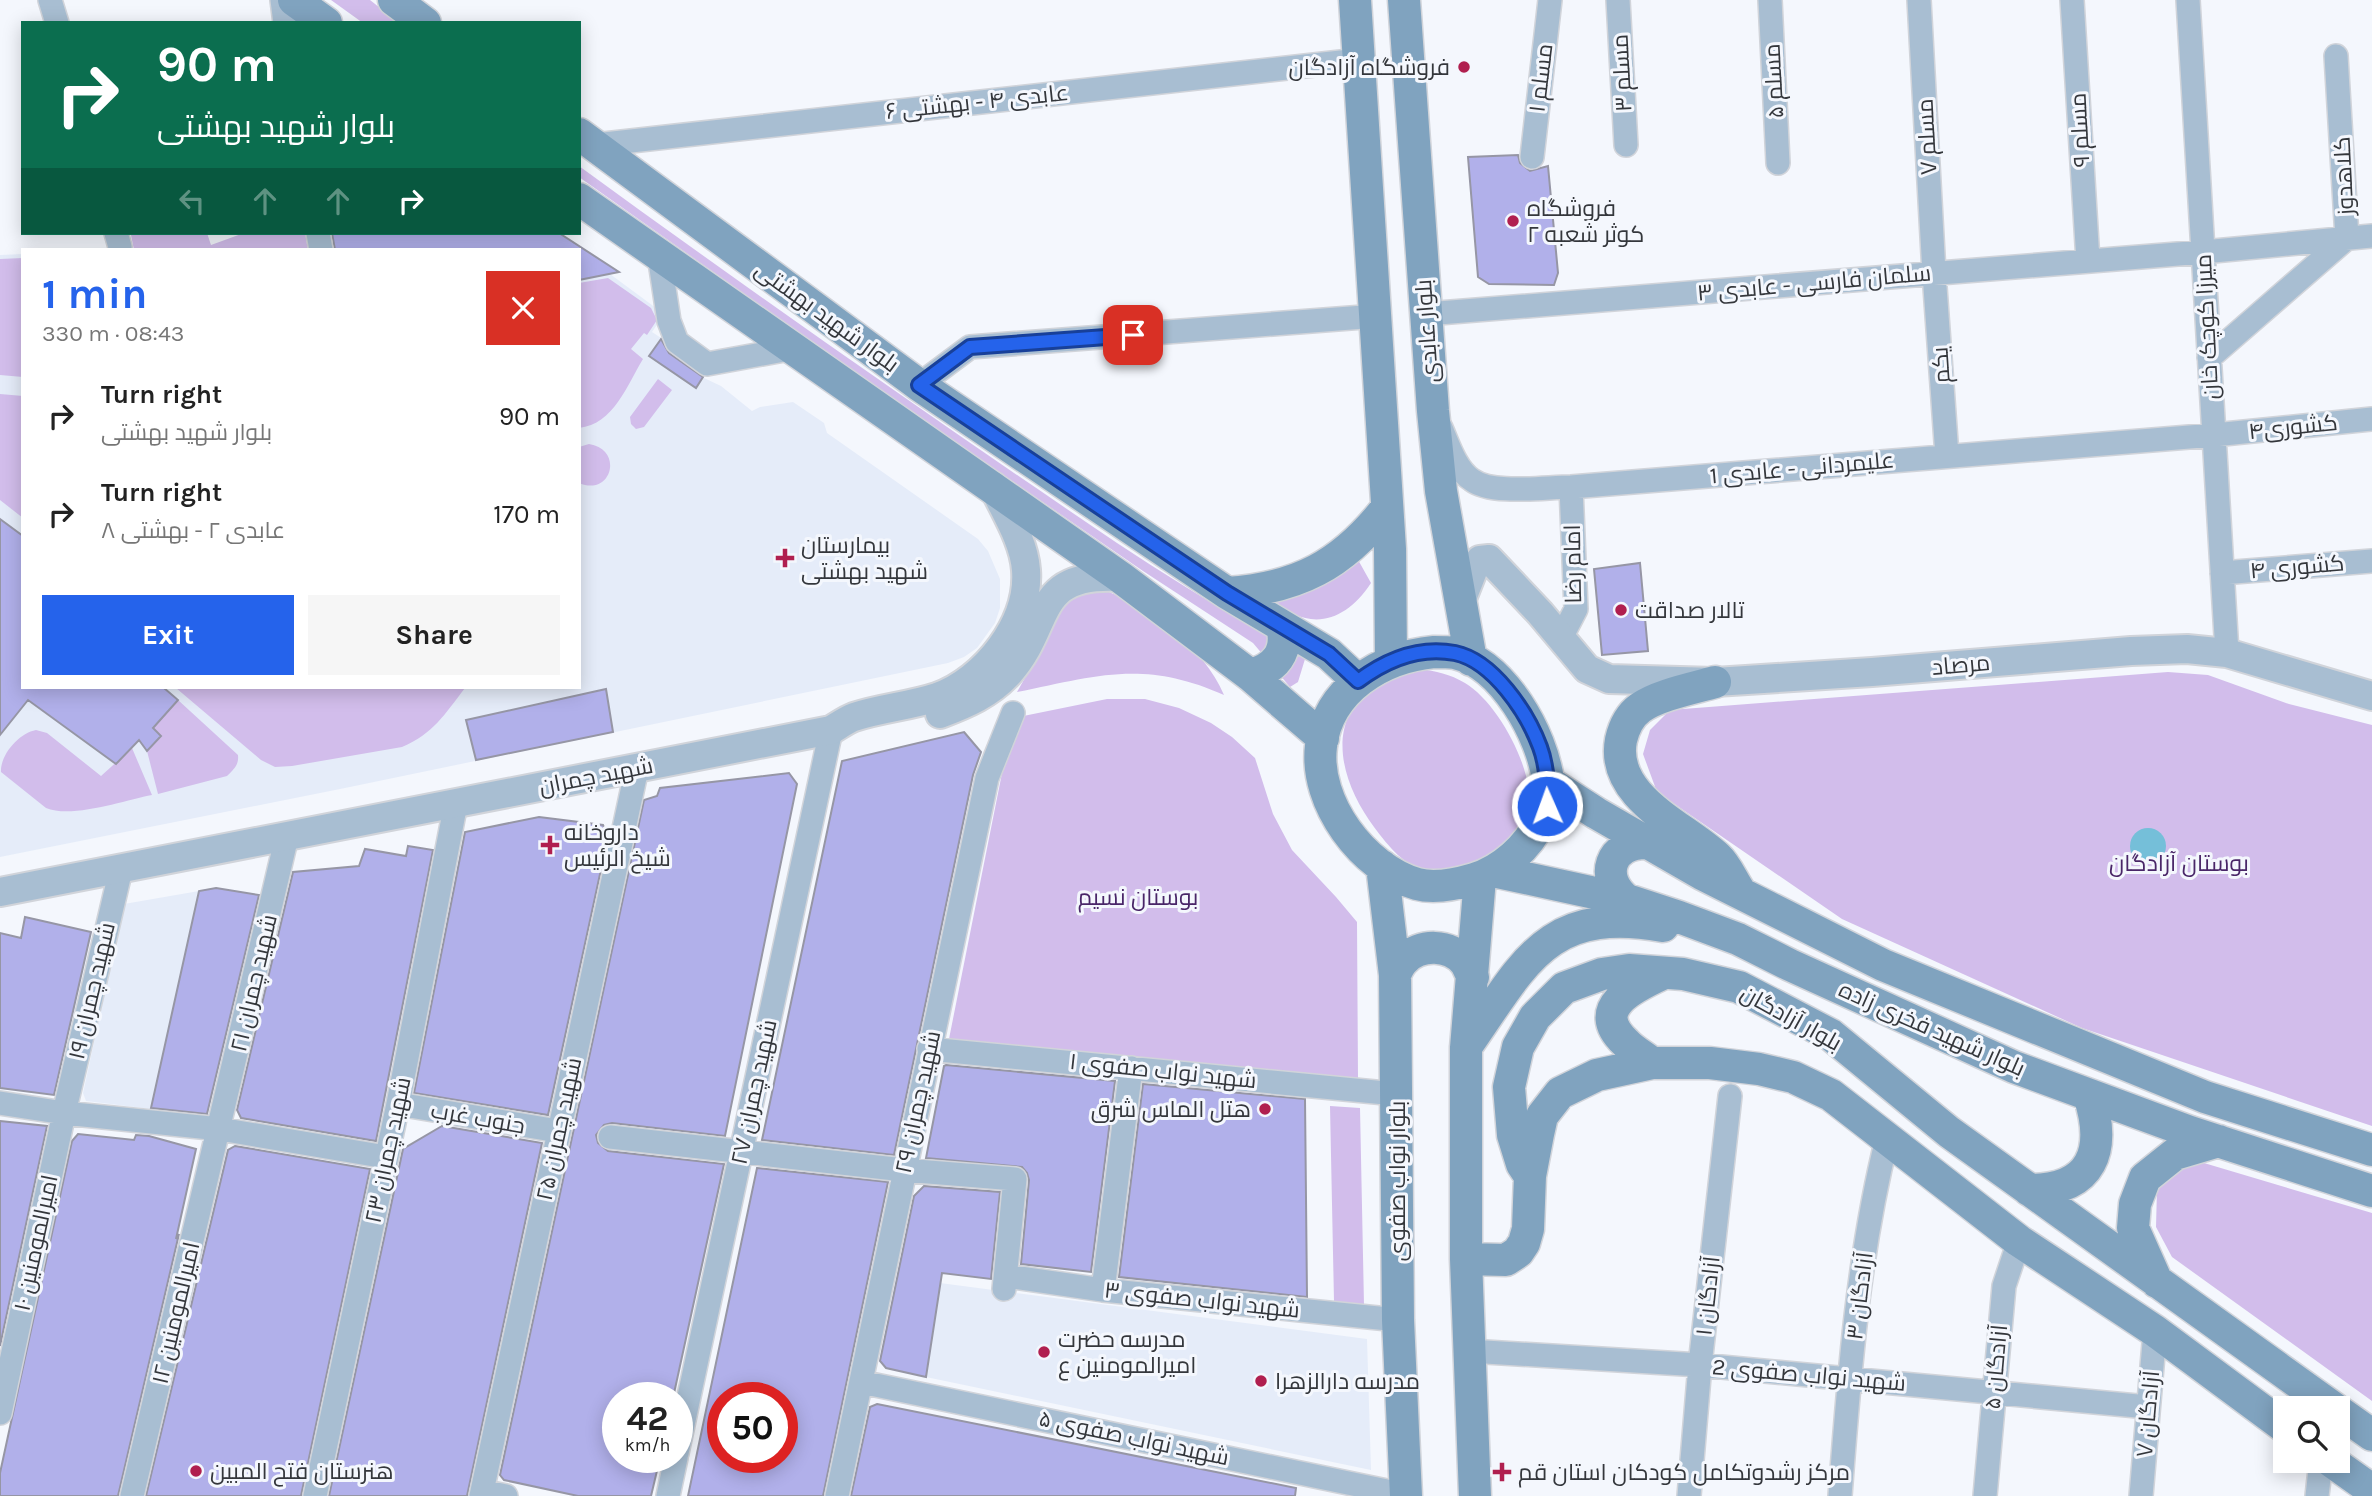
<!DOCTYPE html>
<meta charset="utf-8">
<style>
:root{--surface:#fff;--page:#f6f6f6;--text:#222;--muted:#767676;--accent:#2563eb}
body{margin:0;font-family:Karla,Cairo,sans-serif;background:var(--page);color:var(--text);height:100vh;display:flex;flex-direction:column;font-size:26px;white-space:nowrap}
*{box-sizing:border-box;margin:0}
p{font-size:23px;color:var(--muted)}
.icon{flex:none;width:38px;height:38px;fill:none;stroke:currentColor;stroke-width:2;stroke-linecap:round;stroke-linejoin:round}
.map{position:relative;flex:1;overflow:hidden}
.side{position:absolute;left:21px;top:248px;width:560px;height:441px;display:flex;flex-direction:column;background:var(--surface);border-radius:0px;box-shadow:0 4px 18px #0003}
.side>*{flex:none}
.hud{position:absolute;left:21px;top:21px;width:560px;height:214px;border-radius:0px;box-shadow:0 4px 18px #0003;background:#0b6e4f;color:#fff;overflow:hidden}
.controls{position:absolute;left:2273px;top:1396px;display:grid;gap:14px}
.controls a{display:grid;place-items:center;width:77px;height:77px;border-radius:0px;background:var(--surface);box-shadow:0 4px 18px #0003;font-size:35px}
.speed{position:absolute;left:602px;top:1382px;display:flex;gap:14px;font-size:35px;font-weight:700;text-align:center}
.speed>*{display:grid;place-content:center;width:91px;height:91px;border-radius:50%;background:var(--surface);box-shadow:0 4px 18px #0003;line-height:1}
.speed small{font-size:18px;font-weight:400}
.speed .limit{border:10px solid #d22;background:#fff;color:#111}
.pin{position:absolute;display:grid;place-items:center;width:60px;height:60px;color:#fff;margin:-30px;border-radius:14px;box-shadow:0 4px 10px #0006}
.me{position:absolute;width:77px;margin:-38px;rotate:358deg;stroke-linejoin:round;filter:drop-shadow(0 0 5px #0008)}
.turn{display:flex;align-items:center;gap:24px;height:147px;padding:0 21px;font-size:32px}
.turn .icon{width:91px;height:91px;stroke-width:2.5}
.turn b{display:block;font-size:49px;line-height:60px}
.lanes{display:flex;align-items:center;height:66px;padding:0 21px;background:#0003;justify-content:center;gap:35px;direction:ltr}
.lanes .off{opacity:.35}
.round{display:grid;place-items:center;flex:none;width:74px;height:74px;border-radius:0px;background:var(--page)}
.summary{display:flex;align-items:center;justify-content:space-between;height:119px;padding:0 21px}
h1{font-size:42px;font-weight:700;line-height:52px;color:var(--accent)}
.cta{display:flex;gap:14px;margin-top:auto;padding:14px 21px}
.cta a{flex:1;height:80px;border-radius:0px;background:var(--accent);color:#fff;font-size:28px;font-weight:700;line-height:80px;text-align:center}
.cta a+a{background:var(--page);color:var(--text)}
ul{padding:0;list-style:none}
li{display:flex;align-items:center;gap:21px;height:98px;padding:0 21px}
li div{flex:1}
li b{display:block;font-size:26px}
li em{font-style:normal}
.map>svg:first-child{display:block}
</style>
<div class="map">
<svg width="2372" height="1496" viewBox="0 0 2372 1496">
<rect width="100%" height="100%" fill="#f4f7fd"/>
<path fill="#e5ecf9" d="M23,254V688H579V280L610,274L656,308L661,319L652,332L673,346L705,375L704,378L721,386L752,411L760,407L793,402L824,423L827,433L978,539L988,551L1000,579V608L995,623L977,648L964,657L948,663L345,788L0,857V255Z
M199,891L151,1109L86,1101L83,1093L124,904Z
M940,1283L1367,1339L1371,1470L926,1377Z"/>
<path fill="#d2bdeb" d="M331,0H370L399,23H363Z
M579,166C756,295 935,420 1117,543C1162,573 1209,601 1256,630C1273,640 1291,644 1305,659L1298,682L1290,687L1253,643L1143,571L887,395L579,177Z
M140,233H207L211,245L244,233H305L308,250H134L131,235Z
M23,258V377L0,375V259Z
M608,278L651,308L657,320L647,335L644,333L631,349L643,359C627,385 614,424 579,428V283Z
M658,379L672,390L644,427L636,429L631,424L630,417Z
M0,394L23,396V518L0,500Z
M589,444C624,449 612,497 579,483V447Z
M1357,558L1371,583C1345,623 1307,633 1272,598Z
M1096,587C1143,603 1205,647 1224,695C1144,659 1096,676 1017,692L1030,669L1058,604Z
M1419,669C1436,671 1450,674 1465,683C1497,702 1532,766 1529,803C1527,826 1511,842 1498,859C1484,862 1441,875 1430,873C1404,866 1389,847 1374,827C1343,785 1324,727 1370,688C1381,678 1405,674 1419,669Z
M2168,672L2208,675L2289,704L2372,725V1126L2082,1028L1842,919L1657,792L1643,754L1650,730L1670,710Z
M176,688H465C445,714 433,734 402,747L292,766L275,767L261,760Z
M1107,699H1145L1179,708L1211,723L1232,737L1255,758L1273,814L1292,850L1336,897L1357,922L1358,1078L949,1039L1013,718Z
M178,700L238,755C239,765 234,769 227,776L158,794L147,751L153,728Z
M36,730L47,733L101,776L132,748L152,795C125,800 72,819 46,808L1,772C0,755 19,733 36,730Z
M1330,1106L1360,1108L1364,1305L1334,1301Z
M2204,1163L2372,1213V1401L2172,1257L2156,1227L2157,1189L2175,1170Z"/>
<path fill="#75bfd9" d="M2130 846a18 18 0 1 1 36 0a18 18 0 1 1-36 0Z"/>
<path fill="#b1b0ea" stroke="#9696a5" stroke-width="2" fill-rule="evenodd" d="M1518,155L1520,163L1530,171L1548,166L1558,273L1554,285L1489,284L1478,277L1468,157Z
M332,233H559L619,272L579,280V250H335Z
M661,339L669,353L703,377L696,388L649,356Z
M0,519L23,536V688H164L178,700L153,728L161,736L147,751L139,740L116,764L28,700L0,735Z
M1640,563L1648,651L1602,655L1594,569Z
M606,689L613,732L476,760L466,720Z
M964,732L981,752L973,775L894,1155L762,1140L842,761Z
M789,773L797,784L725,1136L612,1123L604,1125L596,1135L598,1143L608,1151L724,1164L673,1398H618V1458H660L651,1496H578L504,1480L500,1475L644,800L657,796L660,788Z
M539,817L603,825L608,837L548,1115L414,1093L465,832Z
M408,846L433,850L376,1141L241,1118L237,1110L293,872L359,866L365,849L406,856Z
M216,888L259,895L207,1114L151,1108L199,891Z
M25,917L91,932L54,1095L0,1088V933L21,938Z
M946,1065L1115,1081L1091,1272L1021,1264L1029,1180L1027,1173L1022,1167L926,1158L944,1066Z
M1143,1084L1305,1099L1307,1297L1119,1277Z
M0,1121L47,1126L0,1346Z
M442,1126L542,1143L467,1496H329L403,1149Z
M78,1134L134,1140L136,1135L149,1136L196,1149L176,1239L179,1234L118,1496H0V1473L72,1141Z
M235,1146L370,1169L301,1496H146L228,1150Z
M757,1168L888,1182L823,1496H688ZM723,1398H785L782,1412V1458H723Z
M924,1186L1000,1192L991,1279L942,1273L926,1377L886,1368L880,1361L914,1196Z
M877,1404L1296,1488L1295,1496H851L870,1407Z"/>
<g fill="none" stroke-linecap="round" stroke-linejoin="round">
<g stroke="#d1d4da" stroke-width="26">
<path id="minor" d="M50,0L57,23
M282,0L285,23
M1618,0L1626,145
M1770,0L1778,163
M1919,0L1934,273L1947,456
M2072,0L2088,261
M2188,0L2227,653
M595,145L1359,60
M1532,157L1550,0
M116,233L120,247
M318,233L321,250
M659,255L669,321L677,342L707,364L795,348
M1426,314L2203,252L2372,236
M2209,358L2347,238L2336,56
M919,385L970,347L1377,316
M1441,428C1448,444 1456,470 1472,480C1492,495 1545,487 1571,487L2214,435L2372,419
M2222,573L2372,561
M1561,638L1576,609L1571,487
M929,1049L1396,1094
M0,1103L64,1113L220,1129L386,1157
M398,1104L558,1131
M610,1137L904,1170L1015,1179L1004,1289
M1007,1276L1103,1290L1398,1320
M1103,1290L1131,1068
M1469,1351L1700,1365L2148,1407
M861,1382L1406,1495
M0,1413L64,1113L121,869
M677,1453L831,730
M482,1491L506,1496
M132,1496L287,836
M315,1496L398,1104L456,803
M481,1496L637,768
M668,1496L676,1458
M837,1496L987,778L1013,713
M1689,1496L1700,1365L1730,1096
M1840,1496C1849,1377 1858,1255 1887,1139
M1985,1496L2004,1286L2019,1241
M2141,1496L2155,1331
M2317,1496L2321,1461"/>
</g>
<g stroke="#d1d4da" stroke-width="32">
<path id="tertiary" d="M1461,601L1474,568L1480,560L1489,559L1540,613L1587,669L1609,679L1715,682L1872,672L2131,651L2187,649L2227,653L2372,696
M940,714C966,704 990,694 1009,673C1053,624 1031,572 1120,577
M0,892L831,730C838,726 846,720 854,717C881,708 910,706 937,697C985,680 1030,623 1026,570C1024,541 1005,512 993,486"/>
</g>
<g stroke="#d1d4da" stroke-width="35">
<path id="secondary" d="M294,0L326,23
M394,0L425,23
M1355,0L1390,549L1391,660
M1404,0L1433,411L1441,491L1471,660
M579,134L919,385L1227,593L1329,654L1358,681
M579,199L1120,577L1250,675L1323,738
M1227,593C1298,588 1342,565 1386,509
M1434,652C1441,652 1449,652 1455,653C1504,665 1542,735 1548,780C1550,795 1546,808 1540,821C1529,847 1501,871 1474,879C1457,884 1435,889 1417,884C1363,868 1314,803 1321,746C1328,689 1382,657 1434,652Z
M1250,675C1275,669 1289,652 1282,626
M1715,682C1694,688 1658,695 1640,708C1629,716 1624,727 1621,740C1610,797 1684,826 1717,857C1727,866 1733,882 1741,893
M1548,782L1596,813L1702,874L1883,965L2205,1097L2372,1150
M1382,866L1395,975L1398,1320L1406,1496
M1493,871L1627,900L1679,917L1738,939L1790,965L2014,1067L2190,1132L2372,1191
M1627,900C1598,878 1610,842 1647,843
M1395,975C1397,970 1400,964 1404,960C1420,943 1450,944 1465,962C1468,966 1470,973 1473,977
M1466,1047C1524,964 1546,905 1663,926
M1652,1063C1643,1056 1632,1050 1625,1042C1588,1007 1636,986 1664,973
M1530,1176L1522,1164L1513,1135L1509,1087L1518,1047L1535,1017L1564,988L1602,974L1629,970L1683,974L1739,987L1831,1035L1949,1132L2335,1409
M2029,1190C2093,1190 2107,1150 2089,1095
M1466,1259L1506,1260L1518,1252L1524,1243L1528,1229L1530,1176L1538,1134L1542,1116L1560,1093L1597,1075L1652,1063H1710L1759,1069L1793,1077L1831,1095L2019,1241L2155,1331L2286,1428
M2157,1282L2133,1228L2135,1204L2145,1178L2175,1154L2219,1141
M2338,1411L2372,1435
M2331,1461L2372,1490
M1475,1496L1466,1259V1048L1480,878"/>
</g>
<use href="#minor" stroke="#a8bed2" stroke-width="23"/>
<use href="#tertiary" stroke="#a8bed2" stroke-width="28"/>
<use href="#secondary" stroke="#80a3bf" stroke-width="32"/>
</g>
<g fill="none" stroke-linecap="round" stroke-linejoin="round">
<g stroke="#184099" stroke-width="18">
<path id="route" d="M1133,335L970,347L919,385L1227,593L1329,654L1358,681C1386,660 1419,646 1455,653C1493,661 1527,712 1540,747C1547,766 1548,785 1547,806"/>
</g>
<use href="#route" stroke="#2563eb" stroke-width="12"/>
</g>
<g fill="#b01f4f" stroke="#f4f7fd" stroke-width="2.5">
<circle cx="1464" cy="67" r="7"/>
<circle cx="1513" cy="221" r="7"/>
<path d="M781.5 547.5h7v7h7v7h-7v7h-7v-7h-7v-7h7z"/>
<circle cx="1621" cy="610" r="7"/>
<path d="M546.5 834.5h7v7h7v7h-7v7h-7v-7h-7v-7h7z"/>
<circle cx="1265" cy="1109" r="7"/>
<circle cx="1044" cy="1352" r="7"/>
<circle cx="1261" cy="1381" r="7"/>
<circle cx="196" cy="1471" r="7"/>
<path d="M1498.5 1461.5h7v7h7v7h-7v7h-7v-7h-7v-7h7z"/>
</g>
<g text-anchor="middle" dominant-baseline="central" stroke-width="6" stroke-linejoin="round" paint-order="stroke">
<g font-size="23" fill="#34373c" stroke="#f4f7fd" text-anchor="start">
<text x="1450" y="67" text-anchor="end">فروشگاه آزادگان</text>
<text x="1527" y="208">فروشگاه<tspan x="1527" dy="26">کوثر شعبه ۲</tspan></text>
<text x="801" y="545">بیمارستان<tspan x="801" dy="26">شهید بهشتی</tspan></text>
<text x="1635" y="610">تالار صداقت</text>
<text x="564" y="832">داروخانه<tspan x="564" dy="26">شیخ الرئیس</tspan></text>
<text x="1251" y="1109" text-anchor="end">هتل الماس شرق</text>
<text x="1058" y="1339">مدرسه حضرت<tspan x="1058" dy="26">امیرالمومنین ع</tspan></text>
<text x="1275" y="1381">مدرسه دارالزهرا</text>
<text x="210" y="1471">هنرستان فتح المبین</text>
<text x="1518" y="1472">مرکز رشدوتکامل کودکان استان قم</text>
</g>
<g font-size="23" fill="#34373c" stroke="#f4f7fd">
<text transform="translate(1622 73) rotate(-93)">مسلم ۳</text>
<text transform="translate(1541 78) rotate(-83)">مسلم ۱</text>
<text transform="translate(1774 81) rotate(-93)">مسلم ۵</text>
<text transform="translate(977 102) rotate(-6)">عابدی ۴ - بهشتی ۶</text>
<text transform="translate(2080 130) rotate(-93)">مسلم ۹</text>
<text transform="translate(1927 137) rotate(-93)">مسلم ۷</text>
<text transform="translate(2344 176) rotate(-93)">کلاهدوز</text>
<text transform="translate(1814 283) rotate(-5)">سلمان فارسی - عابدی ۳</text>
<text transform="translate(827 317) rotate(36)">بلوار شهید بهشتی</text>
<text transform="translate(2207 327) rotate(-93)">میرزا کوچک خان</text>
<text transform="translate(1427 331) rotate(-94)">بلوار عابدی</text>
<text transform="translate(1941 365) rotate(-94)">یکم</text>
<text transform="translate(2293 427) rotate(-6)">کشوری۴</text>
<text transform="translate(1802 468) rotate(-5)">علیمردانی - عابدی 1</text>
<text transform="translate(1573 564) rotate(-91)">امام رضا</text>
<text transform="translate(2297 567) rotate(-5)">کشوری ۴</text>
<text transform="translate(1961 665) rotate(-5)">مرصاد</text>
<text transform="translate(596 776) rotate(-11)">شهید چمران</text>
<text transform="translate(254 983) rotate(-77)">شهید چمران ۲۱</text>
<text transform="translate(92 991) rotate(-77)">شهید چمران ۱۹</text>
<text transform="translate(1791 1018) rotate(29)">بلوار آزادگان</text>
<text transform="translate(1932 1029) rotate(24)">بلوار شهید فخری زاده</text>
<text transform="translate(1163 1071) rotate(6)">شهید نواب صفوی ۱</text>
<text transform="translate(754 1092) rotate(-78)">شهید چمران ۲۷</text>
<text transform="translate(918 1102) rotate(-78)">شهید چمران ۲۹</text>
<text transform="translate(478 1118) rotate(10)">جنوب غرب</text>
<text transform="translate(559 1129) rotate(-78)">شهید چمران ۲۵</text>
<text transform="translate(388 1150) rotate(-78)">شهید چمران ۲۳</text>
<text transform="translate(1397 1181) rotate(-90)">بلوار نواب صفوی</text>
<text transform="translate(36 1243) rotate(-78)">امیرالمومنین ۱۰</text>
<text transform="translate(1708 1296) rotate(-84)">آزادگان ۱</text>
<text transform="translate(1860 1296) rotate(-83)">آزادگان ۳</text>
<text transform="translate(1202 1300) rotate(6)">شهید نواب صفوی ۳</text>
<text transform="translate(176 1313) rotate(-77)">امیرالمومنین ۱۲</text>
<text transform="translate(1996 1367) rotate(-85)">آزادگان ۵</text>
<text transform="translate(1809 1375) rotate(5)">شهید نواب صفوی 2</text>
<text transform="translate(2148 1414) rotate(-85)">آزادگان ۷</text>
<text transform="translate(1134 1438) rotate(12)">شهید نواب صفوی ۵</text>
</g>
<g font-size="23" fill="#492668" stroke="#f4f7fd">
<text x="2179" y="863">بوستان آزادگان</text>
<text x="1138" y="897">بوستان نسیم</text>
</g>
</g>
</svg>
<div class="controls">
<a><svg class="icon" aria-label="search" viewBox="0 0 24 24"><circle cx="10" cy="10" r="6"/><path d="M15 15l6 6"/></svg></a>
</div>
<div class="speed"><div>42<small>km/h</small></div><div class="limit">50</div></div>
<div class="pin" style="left:1133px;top:335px;background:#d93025"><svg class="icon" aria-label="arrive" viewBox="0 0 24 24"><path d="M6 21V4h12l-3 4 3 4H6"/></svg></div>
<svg class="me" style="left:1547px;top:806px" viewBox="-20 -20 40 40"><circle r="17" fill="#2563eb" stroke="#fff" stroke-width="3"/><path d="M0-11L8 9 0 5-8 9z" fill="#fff"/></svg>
<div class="hud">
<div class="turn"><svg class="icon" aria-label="right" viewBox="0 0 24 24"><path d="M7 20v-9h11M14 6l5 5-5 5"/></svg><div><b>90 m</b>بلوار شهید بهشتی</div></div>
<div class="lanes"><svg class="icon off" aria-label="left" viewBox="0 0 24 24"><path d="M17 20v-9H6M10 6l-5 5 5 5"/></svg><svg class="icon off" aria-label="ahead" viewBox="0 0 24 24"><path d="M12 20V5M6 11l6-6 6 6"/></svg><svg class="icon off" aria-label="ahead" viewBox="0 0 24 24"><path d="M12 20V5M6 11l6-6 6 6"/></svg><svg class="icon" aria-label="right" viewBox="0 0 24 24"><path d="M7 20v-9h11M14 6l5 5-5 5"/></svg></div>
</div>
<section class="side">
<div class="summary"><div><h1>1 min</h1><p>330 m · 08:43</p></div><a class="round" style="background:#d93025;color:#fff"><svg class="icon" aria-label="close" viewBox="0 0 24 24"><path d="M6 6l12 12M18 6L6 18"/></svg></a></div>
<ul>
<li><svg class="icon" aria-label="right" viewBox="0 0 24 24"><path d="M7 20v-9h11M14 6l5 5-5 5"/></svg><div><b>Turn right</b><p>بلوار شهید بهشتی</p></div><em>90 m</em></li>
<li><svg class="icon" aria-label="right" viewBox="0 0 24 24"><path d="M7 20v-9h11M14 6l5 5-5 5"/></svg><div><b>Turn right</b><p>عابدی ۲ - بهشتی ۸</p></div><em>170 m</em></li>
</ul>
<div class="cta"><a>Exit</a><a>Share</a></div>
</section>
</div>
